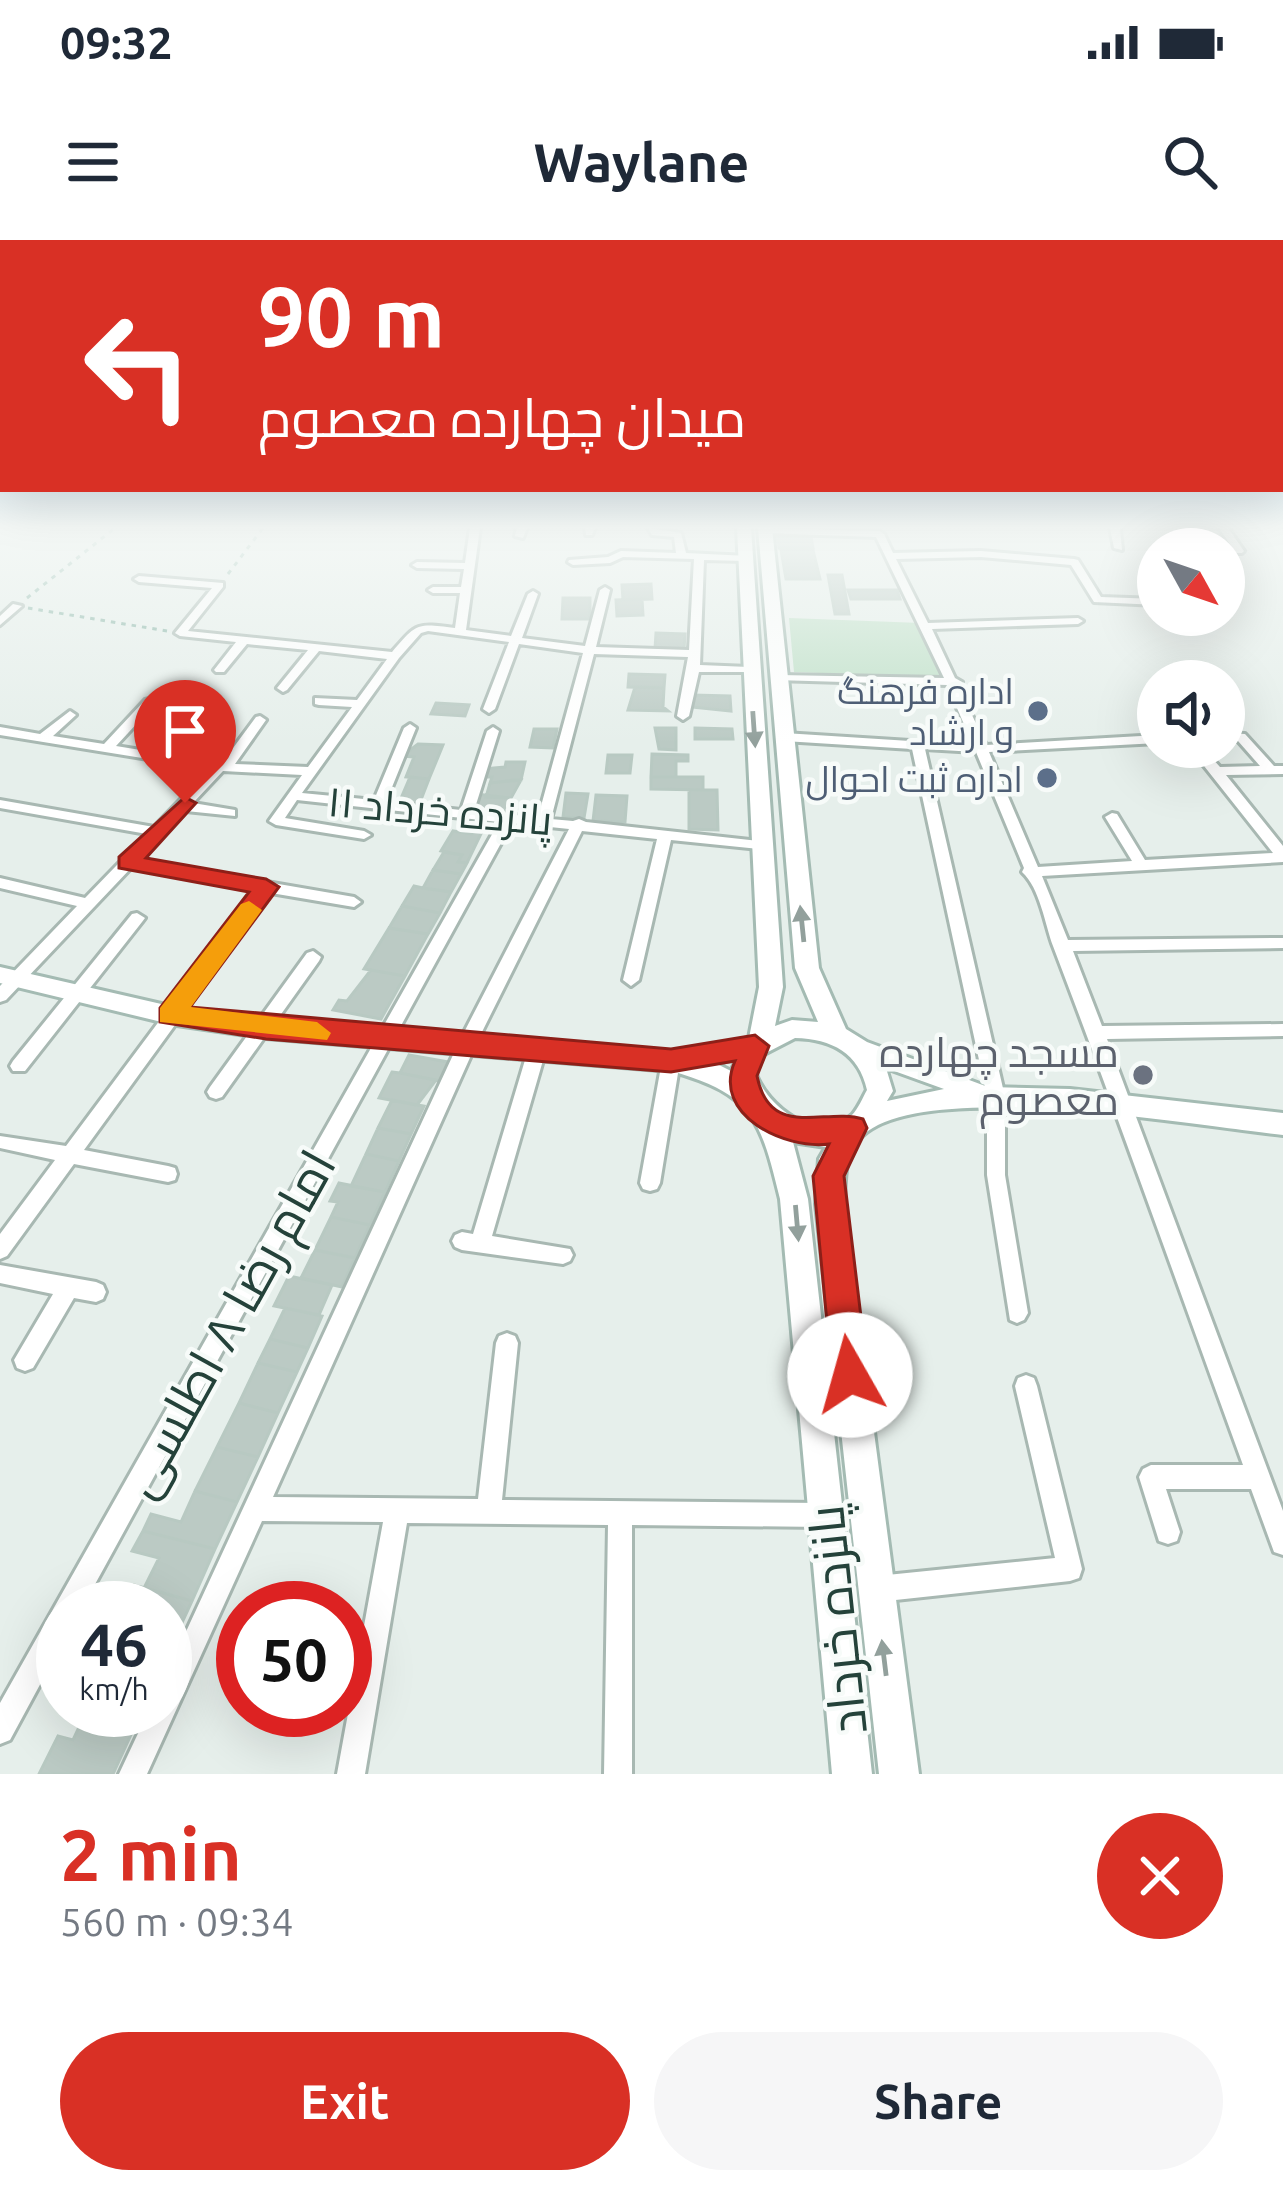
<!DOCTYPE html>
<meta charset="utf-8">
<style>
:root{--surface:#fff;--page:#f6f6f7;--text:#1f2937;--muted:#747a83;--accent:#d93025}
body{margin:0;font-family:Ubuntu,Cairo,sans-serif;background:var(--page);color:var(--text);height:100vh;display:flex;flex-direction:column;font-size:45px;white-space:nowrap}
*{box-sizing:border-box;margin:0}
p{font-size:39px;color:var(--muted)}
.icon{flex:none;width:66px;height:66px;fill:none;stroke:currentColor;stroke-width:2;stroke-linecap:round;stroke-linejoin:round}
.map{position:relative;height:1534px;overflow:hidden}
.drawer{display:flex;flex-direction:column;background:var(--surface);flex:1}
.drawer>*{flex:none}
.hud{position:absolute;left:0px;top:0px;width:1284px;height:252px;box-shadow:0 12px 48px #0002;background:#d93025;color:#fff;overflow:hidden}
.needle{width:78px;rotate:130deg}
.controls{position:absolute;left:1137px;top:288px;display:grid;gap:24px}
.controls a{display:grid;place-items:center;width:108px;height:108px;border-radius:50%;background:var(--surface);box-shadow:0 12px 48px #0002;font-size:60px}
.speed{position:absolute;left:36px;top:1341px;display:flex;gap:24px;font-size:60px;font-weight:700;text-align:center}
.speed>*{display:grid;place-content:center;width:156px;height:156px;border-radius:50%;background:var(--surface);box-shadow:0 12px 48px #0002;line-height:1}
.speed small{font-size:30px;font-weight:400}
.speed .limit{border:18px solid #d22;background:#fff;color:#111}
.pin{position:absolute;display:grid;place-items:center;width:102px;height:102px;color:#fff;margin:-123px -51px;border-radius:50% 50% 50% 0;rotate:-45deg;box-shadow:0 0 12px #0007}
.pin .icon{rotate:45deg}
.me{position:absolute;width:132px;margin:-66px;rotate:353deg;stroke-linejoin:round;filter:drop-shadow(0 0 9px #0008)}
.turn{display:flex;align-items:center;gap:42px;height:252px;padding:0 60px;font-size:54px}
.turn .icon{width:156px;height:156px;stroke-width:2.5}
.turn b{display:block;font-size:84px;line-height:102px}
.round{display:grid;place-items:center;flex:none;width:126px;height:126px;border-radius:63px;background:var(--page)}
.summary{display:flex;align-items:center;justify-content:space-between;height:204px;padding:0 60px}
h1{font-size:72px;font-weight:700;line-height:90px;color:var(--accent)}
.button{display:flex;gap:24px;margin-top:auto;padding:24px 60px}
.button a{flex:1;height:138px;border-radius:72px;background:var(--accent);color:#fff;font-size:48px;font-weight:700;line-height:138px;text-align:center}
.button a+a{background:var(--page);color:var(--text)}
.status{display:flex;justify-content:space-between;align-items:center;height:84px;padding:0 60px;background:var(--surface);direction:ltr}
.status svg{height:33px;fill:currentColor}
header{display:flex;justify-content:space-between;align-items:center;height:156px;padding:0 60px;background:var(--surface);font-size:54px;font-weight:700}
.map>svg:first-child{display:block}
</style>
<div class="status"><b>09:32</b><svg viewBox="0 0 49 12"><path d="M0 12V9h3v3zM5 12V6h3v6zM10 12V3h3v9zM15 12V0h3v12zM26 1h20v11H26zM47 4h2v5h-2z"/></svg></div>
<header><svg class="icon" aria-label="menu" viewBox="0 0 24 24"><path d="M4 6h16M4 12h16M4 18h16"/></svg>Waylane<svg class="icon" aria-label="search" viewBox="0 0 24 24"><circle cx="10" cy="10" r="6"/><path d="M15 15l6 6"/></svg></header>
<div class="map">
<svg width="1283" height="1534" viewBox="0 0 1283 1534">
<rect width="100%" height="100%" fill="#e6efeb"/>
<path fill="#bfe0c8" d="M789,378L921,383L946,438L794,432Z"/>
<path fill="#bbcac4" stroke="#b8c9c2" stroke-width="3" d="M777,297H811L813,308H779Z
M781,310H813L820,339H786Z
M828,335H842L849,374H835Z
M651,344L652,359L623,360L622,345Z
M848,350H897L900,359H851Z
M563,358H590V379H562Z
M642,359L643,375L617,376L616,360Z
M656,393L685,394L684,410L655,409Z
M629,434L665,435L664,448L628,447Z
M635,447L664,448L663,467L668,471L628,470Z
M692,455L730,456L731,471L691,467Z
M436,463L469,465L465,476L431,474Z
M655,488H676V510L659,509Z
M695,488L732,489L733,499H695Z
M534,489H557L553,508L530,507Z
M418,504L443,505L429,539L406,537L414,517L402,516Z
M652,514L688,515V521H676V537H651Z
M608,515H632L630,533H606Z
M506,522H525L521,540L490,543L492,537H482L484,529L505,527Z
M410,537L429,539L419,565L399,563Z
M651,537H703V550L651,549Z
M513,540H521L511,558L486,557L490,543Z
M689,550H717L718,590L689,589Z
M566,553L588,554L584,578L563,577Z
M476,554L511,558L507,571L472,570Z
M596,555L627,556L625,582L593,581Z
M488,579L467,623L458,622L462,615L441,611L453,591L472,594Z
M444,612L462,615L458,622L467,623L461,634L433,630Z
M433,630L461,634L451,652L423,648Z
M414,646L423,648L451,652L440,673L402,666Z
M402,666L440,673L428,694L389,688Z
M389,688L428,694L405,736L364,729Z
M371,730L405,736L381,779L333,770L339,760L347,761Z
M409,815L448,822L439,841L400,833Z
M392,832L400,833L436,840L417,865L379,858Z
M392,860L424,866L411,894L378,888Z
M378,888L411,894L399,921L366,914Z
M366,914L399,921L385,952L351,946Z
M339,943L385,952L370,985L331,977L338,962L330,961Z
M331,977L370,985L355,1018L315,1010Z
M315,1010L355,1018L342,1047L301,1038Z
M289,1036L332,1045L319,1075L274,1066Z
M285,1068L322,1076L308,1108L270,1099Z
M270,1099L308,1108L297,1132L258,1123Z
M258,1123L297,1132L278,1173L239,1163Z
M239,1163L278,1173L258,1217L217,1207Z
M217,1207L258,1217L237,1262L195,1251Z
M195,1251L237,1262L215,1309L143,1291L151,1274L181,1282Z
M143,1291L215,1309L192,1361L144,1348L159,1318L132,1311Z
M134,1345L192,1361L168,1413L165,1368H132L135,1362L127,1359Z
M87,1470L140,1475L113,1534H39L58,1496L73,1500Z"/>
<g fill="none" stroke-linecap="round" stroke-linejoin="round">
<g stroke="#a8b8b2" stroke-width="6">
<path id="street" d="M470,288H480L466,390L511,396L528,354L533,351L538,354L522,398L585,406L600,350L605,347L610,350L596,407L689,410L694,319L623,317L610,323L573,325L568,322L569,320L608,317L621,311L676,313L674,297L652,295L648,288L681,293L686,313L749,316L751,318L746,321L704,320L700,425L749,427L753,428V432H699L689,476L683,480L677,476L688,417L594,414L551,579L573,581L579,579L586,582L759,601L766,605L759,609L671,600L639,740L631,746L623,740L657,599L582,591L477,802L273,1257L478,1259L496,1103L499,1096L507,1093L515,1096L518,1103L502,1260L824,1263L832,1267L836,1275L832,1283L824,1287L632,1285V1534H604L608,1285L407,1283L365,1534H337L383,1282L262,1281L147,1534H119L149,1470H165V1437L459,802L569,589L512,583L82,1368H63V1402L10,1500L0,1504V1463L499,582L297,560L285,578L364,591L371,595L364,599L276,585L269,581L302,535L223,531L193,563L235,570V576L186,571L139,620L354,657L361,662L354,667L271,653L84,910L168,926L175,928L177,934L175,940L168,942L74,924L7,1016L0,1019V994L55,920L0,908V896L66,906L257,650L131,628L6,760L0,762V746L77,666L0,648V638L85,658L147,594L0,568V560L154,587L210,529L0,495V487L40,494L70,471L76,475L53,496L104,504L145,460L149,459L155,463L153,466L116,506L177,516L210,484H218V490L189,518L222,523L256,477L260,476L266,480L235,524L308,527L352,467L319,465L315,464V458L357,460L387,419L319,411L287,450L283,452L277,448L308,410L247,404L224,432H216L214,430L236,402L180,396L175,393L212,348L139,342L134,339L139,336L223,343V347L188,391L392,412C417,383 416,383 455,388L460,353H433L428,350L433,347H461L464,329L417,328L412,325L417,322L465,323ZM428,391L509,402L483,469L489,473L495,469L519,404L583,413L538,577L515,575L509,572L504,574L474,571L499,491L493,487L487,491L461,570L386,562L416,488L410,484L404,488L374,560L302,553L399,418L421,393Z
M517,288H527L523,298L515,296Z
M585,288H595L592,295H586Z
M761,288L879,291L884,294L893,313L981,311L1074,319L1078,320L1101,357L1158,359V365L1094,362L1071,325L981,317L896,319L928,383L1078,378L1083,381L1078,384L932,389L955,438L962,442L958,445L986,505L1158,495V503L989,512L1038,627L1132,621L1105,577L1112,573L1117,574L1145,620L1273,613L1189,507H1202L1220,527L1260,526L1238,501H1224V493L1245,494L1274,526H1283V534L1226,535L1283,606V622L1042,636L1068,700L1283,698V708L1073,711L1102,786L1283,784V796L1107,799L1283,1271V1315L1274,1312L1251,1249H1166L1180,1292L1177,1301L1168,1304L1159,1301L1139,1237L1143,1229L1151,1225H1243C1180,1052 1118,876 1053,706C1045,685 1040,648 1022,632L1024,628L976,512L925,509L1005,857V935L1028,1073L1024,1080L1017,1083L1010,1080L987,935V857L912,509L784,501L778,497L784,493L973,505L947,445L775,440L773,438L779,435L944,438L876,297L765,293L762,292Z
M1110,288H1120L1122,310L1114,308Z
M1186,288H1195L1208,309H1198Z
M1219,288H1228L1244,311L1242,313H1236Z
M13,364L22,366L0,385V376Z
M1155,451L1158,452V464L1154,463L1149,455Z
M137,673L145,678L142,682L25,831H13L10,826L13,821L132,674Z
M313,711L321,717L319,721L222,857L216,859L210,857L207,852L210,847L307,713Z
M537,803L543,805L546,810L492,996L570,1009L573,1015L570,1021L563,1024L462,1010L455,1007L452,1001L455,995L462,992L473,994L528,810L531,805Z
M671,814L677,816L680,821L660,943L657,949L650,951L643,949L640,943L662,821L665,816Z
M0,1025L96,1042L103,1045L106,1052L103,1059L96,1062L74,1058L33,1128L25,1131L17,1128L14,1120L53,1054L0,1043Z
M1026,1135L1034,1138L1037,1146L1082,1329L1079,1338L1070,1341L877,1362L868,1358L864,1349L868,1340L877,1336L1055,1318L1015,1146L1018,1138Z"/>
</g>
<g stroke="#a4bbb3" stroke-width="6">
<path id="secondary" d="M737,288H751L783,747L775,786L792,780L818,782L795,728L758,288H772L819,728L846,789L867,802L988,847L1070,849L1283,873V895C1197,886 926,838 863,895C843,912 845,940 844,964L919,1534H879L816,964L819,919L826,907L793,902L808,959L872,1534H832L780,959C761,881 754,854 671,831L266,798L170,784L0,743V727L170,766L266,780L676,813L749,798L759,747ZM795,798C832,799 859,813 867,850C863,857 858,869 852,875C818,907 766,866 755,832L764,814ZM737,819L731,831L715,823ZM886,828L944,849L887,861L893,851Z"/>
</g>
<path stroke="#86b3a5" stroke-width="3" stroke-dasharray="4.5 6" stroke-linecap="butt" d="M228,334L263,288
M27,358L115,288
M28,368L167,391"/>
<use href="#street" fill="#fff" fill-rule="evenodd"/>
<use href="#secondary" fill="#fff" fill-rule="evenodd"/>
</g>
<defs><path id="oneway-solid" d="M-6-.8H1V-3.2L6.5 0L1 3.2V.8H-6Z" transform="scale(3)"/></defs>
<g fill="#92a09c">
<use href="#oneway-solid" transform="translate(754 489) rotate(86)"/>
<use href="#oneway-solid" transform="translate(802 684) rotate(-96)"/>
<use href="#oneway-solid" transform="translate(797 983) rotate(85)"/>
<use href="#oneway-solid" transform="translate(884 1418) rotate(-97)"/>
</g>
<linearGradient id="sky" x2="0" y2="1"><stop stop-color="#84bce0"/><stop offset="0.57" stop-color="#f4f8f6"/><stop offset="1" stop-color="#f4f8f6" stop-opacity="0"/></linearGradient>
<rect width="1283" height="503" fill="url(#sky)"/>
<path fill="#d93025" stroke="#8d1f18" stroke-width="3" d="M185,557L196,563L146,618L266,639L279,647L190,767L671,809L755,795L769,806L757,836C770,901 825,867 863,879L867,888L844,936L868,1135L863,1147L850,1153L837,1147L832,1135L813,936L829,904C785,910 711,875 735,821L671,832L266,799L160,782V768L249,652L119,628V617Z"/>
<path fill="#f59e0b" d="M249,661L262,670L191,767L317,782L331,793L327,800L160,782V768L241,664Z"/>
<g fill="#5c6f8a" stroke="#f7fbf9" stroke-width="4.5">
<circle cx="1038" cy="471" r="12"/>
<circle cx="1047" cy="538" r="12"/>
</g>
<circle fill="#6b7280" stroke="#f7fbf9" stroke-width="4.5" cx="1143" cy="835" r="12"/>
<g text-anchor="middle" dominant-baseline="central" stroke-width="9" stroke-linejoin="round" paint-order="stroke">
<g font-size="36" fill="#4e5e75" stroke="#f7fbf9" text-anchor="end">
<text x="1014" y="450">اداره فرهنگ<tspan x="1014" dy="41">و ارشاد</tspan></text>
<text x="1023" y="538">اداره ثبت احوال</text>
</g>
<g font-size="42" fill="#24423a" stroke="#f7fbf9">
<text transform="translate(440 570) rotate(5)">پانزده خرداد ۱۱</text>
</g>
<g font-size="42" fill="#5b616d" stroke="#f7fbf9" text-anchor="end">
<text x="1119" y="811">مسجد چهارده<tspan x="1119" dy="48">معصوم</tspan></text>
</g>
<g font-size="51" fill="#24423a" stroke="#f7fbf9">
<text transform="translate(227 1083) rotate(-61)">امام رضا ۸ اطلسی</text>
<text transform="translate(836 1380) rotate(-96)">پانزده خرداد</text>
</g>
</g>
</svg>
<div class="controls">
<a><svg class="needle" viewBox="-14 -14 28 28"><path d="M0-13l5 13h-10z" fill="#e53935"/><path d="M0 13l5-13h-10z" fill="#747a83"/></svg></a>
<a><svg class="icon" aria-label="sound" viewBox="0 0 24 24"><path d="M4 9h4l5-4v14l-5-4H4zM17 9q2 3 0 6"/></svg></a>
</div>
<div class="speed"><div>46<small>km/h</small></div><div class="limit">50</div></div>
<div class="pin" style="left:185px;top:563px;background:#d93025"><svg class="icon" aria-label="arrive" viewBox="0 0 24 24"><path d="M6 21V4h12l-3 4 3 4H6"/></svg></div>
<svg class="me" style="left:850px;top:1135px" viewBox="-20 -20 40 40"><circle r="19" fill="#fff"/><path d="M0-13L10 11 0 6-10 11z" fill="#d93025"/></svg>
<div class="hud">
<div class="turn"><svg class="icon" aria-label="left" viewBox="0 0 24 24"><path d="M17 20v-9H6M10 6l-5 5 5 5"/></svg><div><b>90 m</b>میدان چهارده معصوم</div></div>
</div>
</div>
<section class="drawer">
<div class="summary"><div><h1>2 min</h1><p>560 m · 09:34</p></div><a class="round" style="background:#d93025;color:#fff"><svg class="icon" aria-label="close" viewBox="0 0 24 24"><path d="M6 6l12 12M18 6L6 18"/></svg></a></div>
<div class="button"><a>Exit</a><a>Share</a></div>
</section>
